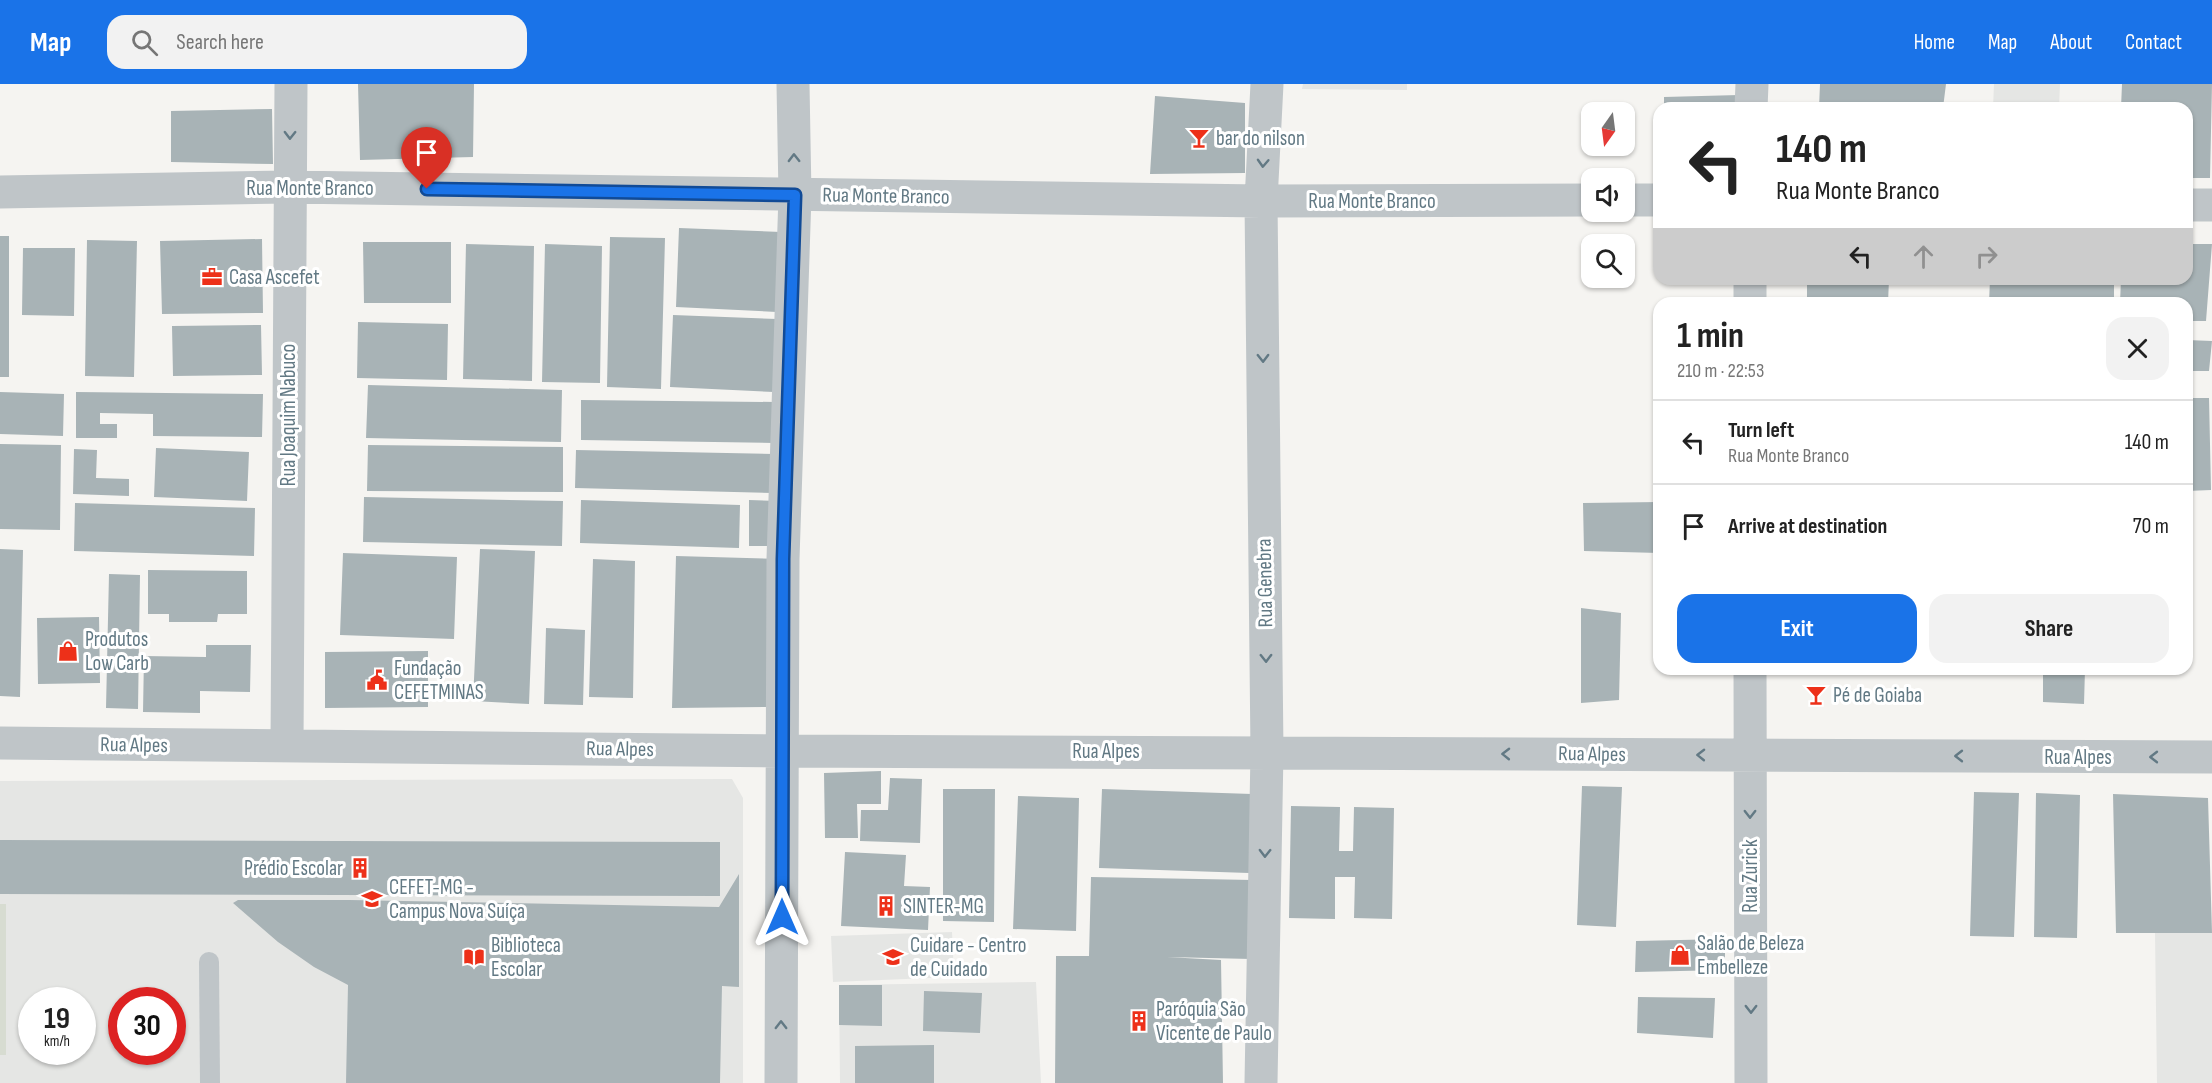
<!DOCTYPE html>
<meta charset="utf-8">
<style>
:root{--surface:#fff;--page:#f2f2f2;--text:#222;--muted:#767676;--line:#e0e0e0;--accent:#1a73e8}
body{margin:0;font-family:"Sofia Sans Condensed",sans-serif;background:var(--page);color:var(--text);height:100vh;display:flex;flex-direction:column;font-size:22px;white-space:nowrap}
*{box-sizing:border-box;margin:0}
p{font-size:20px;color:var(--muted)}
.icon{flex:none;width:33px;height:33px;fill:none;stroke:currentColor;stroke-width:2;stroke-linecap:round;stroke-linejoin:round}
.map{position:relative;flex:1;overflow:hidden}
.panel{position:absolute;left:1653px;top:213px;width:540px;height:378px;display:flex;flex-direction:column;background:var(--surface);border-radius:18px;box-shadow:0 2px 4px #0004}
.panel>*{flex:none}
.guide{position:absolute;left:1653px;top:18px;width:540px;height:183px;border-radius:18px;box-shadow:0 2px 4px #0004;background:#fff;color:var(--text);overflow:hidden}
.needle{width:39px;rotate:194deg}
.fabs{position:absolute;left:1581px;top:18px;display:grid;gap:12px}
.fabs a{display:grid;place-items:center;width:54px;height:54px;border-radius:12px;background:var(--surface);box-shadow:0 2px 4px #0004;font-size:30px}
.speed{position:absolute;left:18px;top:903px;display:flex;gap:12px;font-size:30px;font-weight:700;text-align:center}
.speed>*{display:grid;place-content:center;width:78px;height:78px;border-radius:50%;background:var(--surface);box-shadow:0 2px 4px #0004;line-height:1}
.speed small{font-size:15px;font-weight:400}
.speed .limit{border:9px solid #d22;background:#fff;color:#111}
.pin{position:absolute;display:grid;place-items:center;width:51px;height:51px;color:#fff;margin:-62px -26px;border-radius:50% 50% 50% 0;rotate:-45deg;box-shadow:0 0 6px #0007}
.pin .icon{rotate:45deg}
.me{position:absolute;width:66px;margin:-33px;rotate:0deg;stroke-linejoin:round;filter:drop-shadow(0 0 4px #0008)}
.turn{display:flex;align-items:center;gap:21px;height:126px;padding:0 24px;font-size:27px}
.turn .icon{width:78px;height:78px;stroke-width:2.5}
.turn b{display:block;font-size:42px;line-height:51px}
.lanes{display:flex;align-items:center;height:57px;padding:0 24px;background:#0003;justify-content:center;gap:30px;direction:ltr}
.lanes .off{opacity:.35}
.round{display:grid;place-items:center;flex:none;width:63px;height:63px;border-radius:18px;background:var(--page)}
.summary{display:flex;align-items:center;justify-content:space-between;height:102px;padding:0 24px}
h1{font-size:36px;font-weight:700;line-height:45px}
.primary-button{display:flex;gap:12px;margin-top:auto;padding:12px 24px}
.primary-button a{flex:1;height:69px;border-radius:18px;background:var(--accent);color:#fff;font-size:24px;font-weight:700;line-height:69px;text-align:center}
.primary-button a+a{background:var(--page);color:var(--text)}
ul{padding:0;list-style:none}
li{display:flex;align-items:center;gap:18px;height:84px;padding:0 24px;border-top:2px solid var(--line)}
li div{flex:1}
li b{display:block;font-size:22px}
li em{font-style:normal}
header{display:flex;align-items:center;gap:36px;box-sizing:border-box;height:84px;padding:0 30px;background:var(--accent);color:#fff}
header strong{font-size:28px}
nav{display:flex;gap:33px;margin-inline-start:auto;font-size:21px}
.search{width:420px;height:54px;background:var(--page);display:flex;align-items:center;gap:15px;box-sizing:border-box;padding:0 21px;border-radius:18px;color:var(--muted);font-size:22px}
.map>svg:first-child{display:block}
</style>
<header>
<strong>Map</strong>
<div class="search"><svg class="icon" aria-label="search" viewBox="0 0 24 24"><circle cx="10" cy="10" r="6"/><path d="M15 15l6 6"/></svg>Search here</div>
<nav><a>Home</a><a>Map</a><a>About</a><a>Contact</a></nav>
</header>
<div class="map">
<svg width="2212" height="999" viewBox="0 0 2212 999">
<rect width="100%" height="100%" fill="#f5f4f1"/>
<path fill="#e5e6e4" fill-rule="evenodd" d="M1303,0H1407V6L1302,5Z
M1994,0H2060L2059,24H1993Z
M732,695L743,714V999H0V697ZM32,916H82V968H32ZM122,916H172V968H122Z
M952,848L954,893L833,898L831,852Z
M2155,849H2212V999H2157Z
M1036,898L1041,999H840L839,901Z"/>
<path fill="#d7dcd1" d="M0,820H6V971H0Z"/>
<path fill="#a8b3b6" d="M358,0H474L473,73L360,76Z
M1820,0H1946L1943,24H1819Z
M2122,0H2212L2210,94H2187V24H2121Z
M1739,11L1738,24H1664V13Z
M1155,12L1245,19V89L1150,90Z
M272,25L273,80L171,78V27Z
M679,144L781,148L777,228L676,223Z
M0,152H9V293H0Z
M610,153L665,154L661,305L607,303Z
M262,155L263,229L162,230L160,157Z
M87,156L137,157L134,293L85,292Z
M363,158H451V219H364Z
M466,160L534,162L532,297L463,295Z
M545,160L602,162L600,299L542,298Z
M2187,160H2212L2206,237H2187V219H2120L2121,195H2187Z
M23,164H75L74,232L22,231Z
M1807,195H1889L1888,219H1807Z
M1990,195H2114V219H1989Z
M673,231L777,235L774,308L670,303Z
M358,238L448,240L447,296L357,294Z
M261,241L262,291L173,292L172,242Z
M2187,256L2212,257L2209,287H2187Z
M368,301L562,306L561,358L366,354Z
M0,308L64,310L63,352L0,350Z
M76,308L263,310L262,353L153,352V330L100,329V340H117V354H76Z
M2187,314H2209L2211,406L2187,407Z
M581,316L775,318L774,359L581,356Z
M0,360L61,361L60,446L0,445Z
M368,361L563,363V408L367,407Z
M156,364L249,368L247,417L154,413Z
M74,365L97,366L96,394L129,395V412L73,410Z
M576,366L773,370L772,409L575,404Z
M364,413L563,417L562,462L363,458Z
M581,416L740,421L739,464L580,459Z
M749,416L779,417V462H749Z
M1659,418V469L1584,467L1583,419Z
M75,419L255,424L254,472L74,467Z
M0,465L23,466L20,613L0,612Z
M480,465L535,467L529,620L473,617Z
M343,469L457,473L454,555L340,551Z
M676,472L783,475L773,623L672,624Z
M593,475L635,477L633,614L589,613Z
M148,486L247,487V530H218L217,538H169V530H148Z
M109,490L140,491L138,625L106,624Z
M1581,524L1621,529L1619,616L1581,619Z
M99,533L100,599L38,600L37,534Z
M546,544L585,546L583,621L544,620Z
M206,561H251L250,608L200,607V629L143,628L144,572L206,573Z
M428,567V623L325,624V568Z
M2043,585H2085L2084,620L2043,618Z
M881,687V720H857L858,754H825L824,689Z
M890,694L922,695L920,759L860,757L861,726H888Z
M1582,702L1622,703L1616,843L1577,841Z
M943,705H995L994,838L943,837Z
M1102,705L1252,710L1249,789L1099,784Z
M1974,708L2019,709L2014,853L1970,852Z
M2036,709L2080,711L2077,854L2034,853Z
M2113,710L2208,714L2212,849H2116Z
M1018,712L1079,714L1076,847L1013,845Z
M1291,722L1340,723L1339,767H1353L1354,723L1394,724L1392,835L1354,834L1355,793H1335V835L1289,834Z
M0,756L720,758V812L0,810Z
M845,768L906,771L904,802L930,803L928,846L841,842Z
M739,790V903L722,902L720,999H346L348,901L314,883L278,858L233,819L238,816H350L719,823Z
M1091,793L1253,796L1251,875L1167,873L1221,876L1223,999H1055L1056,872H1089Z
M1725,855V886L1635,888L1636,857Z
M839,901H882V942L839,941Z
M924,907L982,909L980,949L923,947Z
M1638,913L1715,914L1713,954L1637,949Z
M934,961V999H855V962Z"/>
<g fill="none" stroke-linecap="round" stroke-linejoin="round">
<path stroke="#bfc5c8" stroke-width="20" d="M209,878L210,999"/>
<path stroke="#bfc5c8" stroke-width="33" d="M1751,24L1752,0
M0,108L289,103L1261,117L1592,116
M1624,116H1659
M2187,121H2212
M1750,219V195
M1750,585L1751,999
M0,659L783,667L2212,673
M287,662L291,0
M781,999L783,475L795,111L793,0
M1261,999L1267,667L1261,117L1267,0"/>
</g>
<defs><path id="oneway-chevron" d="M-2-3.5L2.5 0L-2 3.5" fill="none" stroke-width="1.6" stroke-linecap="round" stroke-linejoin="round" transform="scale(1.5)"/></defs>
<g stroke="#627984">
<use href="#oneway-chevron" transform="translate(290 51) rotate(91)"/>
<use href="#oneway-chevron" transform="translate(794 74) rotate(-91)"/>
<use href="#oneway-chevron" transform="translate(1263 79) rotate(93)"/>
<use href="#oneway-chevron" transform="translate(1263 274) rotate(89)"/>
<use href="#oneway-chevron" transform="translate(1266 574) rotate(89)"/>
<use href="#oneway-chevron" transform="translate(1506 670) rotate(-179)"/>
<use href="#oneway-chevron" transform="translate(1701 671) rotate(-179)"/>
<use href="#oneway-chevron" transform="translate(1959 672) rotate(-180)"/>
<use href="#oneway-chevron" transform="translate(2154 673) rotate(-180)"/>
<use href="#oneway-chevron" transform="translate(1750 730) rotate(90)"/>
<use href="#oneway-chevron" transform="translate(1265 769) rotate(91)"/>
<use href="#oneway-chevron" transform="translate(1751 925) rotate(90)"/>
<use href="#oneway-chevron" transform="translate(781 941) rotate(-90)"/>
</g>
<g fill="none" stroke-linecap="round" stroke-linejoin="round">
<g stroke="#114b97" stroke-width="15">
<path id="route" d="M427,105L795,111L783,475L782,833"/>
</g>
<use href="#route" stroke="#1a73e8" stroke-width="10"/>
</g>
<defs>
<g id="bar-bare" transform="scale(1.62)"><path d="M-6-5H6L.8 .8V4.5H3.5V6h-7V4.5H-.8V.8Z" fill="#ed3019" stroke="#fff" stroke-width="2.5" paint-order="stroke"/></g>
<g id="office-bare" transform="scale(1.62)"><path d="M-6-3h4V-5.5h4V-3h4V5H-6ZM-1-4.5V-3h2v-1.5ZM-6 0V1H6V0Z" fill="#ed3019" stroke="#fff" stroke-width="2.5" paint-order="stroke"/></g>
<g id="shop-bare" transform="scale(1.62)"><path d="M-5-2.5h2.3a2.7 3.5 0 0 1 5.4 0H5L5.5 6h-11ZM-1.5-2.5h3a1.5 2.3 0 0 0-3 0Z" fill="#ed3019" stroke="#fff" stroke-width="2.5" paint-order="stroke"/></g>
<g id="civic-bare" transform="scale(1.62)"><path d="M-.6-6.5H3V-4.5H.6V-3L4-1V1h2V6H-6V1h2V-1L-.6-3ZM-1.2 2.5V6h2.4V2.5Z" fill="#ed3019" stroke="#fff" stroke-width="2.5" paint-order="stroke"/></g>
<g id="building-bare" transform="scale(1.62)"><path d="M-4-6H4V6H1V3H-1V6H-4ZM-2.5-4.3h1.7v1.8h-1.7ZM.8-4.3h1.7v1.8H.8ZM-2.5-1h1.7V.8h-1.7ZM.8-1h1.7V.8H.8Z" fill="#ed3019" stroke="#fff" stroke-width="2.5" paint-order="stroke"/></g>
<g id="university-bare" transform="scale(1.62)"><path d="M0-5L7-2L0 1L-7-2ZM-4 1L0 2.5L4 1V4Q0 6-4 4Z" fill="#ed3019" stroke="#fff" stroke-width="2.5" paint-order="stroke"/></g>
<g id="library-bare" transform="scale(1.62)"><path d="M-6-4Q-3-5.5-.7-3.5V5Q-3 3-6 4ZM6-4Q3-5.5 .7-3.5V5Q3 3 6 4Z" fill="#ed3019" stroke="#fff" stroke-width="2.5" paint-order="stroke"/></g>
<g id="school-bare" transform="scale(1.62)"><path d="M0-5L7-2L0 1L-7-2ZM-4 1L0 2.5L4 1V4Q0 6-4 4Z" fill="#ed3019" stroke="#fff" stroke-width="2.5" paint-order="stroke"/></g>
</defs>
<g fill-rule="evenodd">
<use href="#bar-bare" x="1199" y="54"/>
<use href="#office-bare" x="212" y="193"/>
<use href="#shop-bare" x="68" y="567"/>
<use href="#civic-bare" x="377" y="596"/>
<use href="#bar-bare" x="1816" y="611"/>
<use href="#building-bare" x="360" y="784"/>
<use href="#university-bare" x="372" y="815"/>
<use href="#building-bare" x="886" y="822"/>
<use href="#shop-bare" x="1680" y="871"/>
<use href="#library-bare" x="474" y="873"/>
<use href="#school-bare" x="893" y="873"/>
<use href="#building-bare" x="1139" y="937"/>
</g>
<g text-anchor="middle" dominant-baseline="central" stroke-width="6" stroke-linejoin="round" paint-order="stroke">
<g font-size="21" fill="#627984" stroke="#fff" text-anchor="start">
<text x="1216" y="54">bar do nilson</text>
<text x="229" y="193">Casa Ascefet</text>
<text x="85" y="555">Produtos<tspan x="85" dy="24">Low Carb</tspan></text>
<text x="394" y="584">Fundação<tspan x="394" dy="24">CEFETMINAS</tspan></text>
<text x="1833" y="611">Pé de Goiaba</text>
<text x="343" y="784" text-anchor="end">Prédio Escolar</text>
<text x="389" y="803">CEFET-MG -<tspan x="389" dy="24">Campus Nova Suíça</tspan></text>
<text x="903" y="822">SINTER-MG</text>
<text x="1697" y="859">Salão de Beleza<tspan x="1697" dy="24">Embelleze</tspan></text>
<text x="491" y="861">Biblioteca<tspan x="491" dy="24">Escolar</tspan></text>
<text x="910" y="861">Cuidare - Centro<tspan x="910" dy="24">de Cuidado</tspan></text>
<text x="1156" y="925">Paróquia São<tspan x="1156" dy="24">Vicente de Paulo</tspan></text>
</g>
<g font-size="21" fill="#627984" stroke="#fff">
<text x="310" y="104">Rua Monte Branco</text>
<text transform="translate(886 112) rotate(1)">Rua Monte Branco</text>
<text x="1372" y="117">Rua Monte Branco</text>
<text transform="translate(288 331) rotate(-90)">Rua Joaquim Nabuco</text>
<text transform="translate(1265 499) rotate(-91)">Rua Genebra</text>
<text transform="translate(134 661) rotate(1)">Rua Alpes</text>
<text transform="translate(620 665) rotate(1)">Rua Alpes</text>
<text x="1106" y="667">Rua Alpes</text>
<text transform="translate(1592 670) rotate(1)">Rua Alpes</text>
<text x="2078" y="673">Rua Alpes</text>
<text transform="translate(1750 792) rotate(-90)">Rua Zurick</text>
</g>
</g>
</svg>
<div class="fabs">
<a><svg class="needle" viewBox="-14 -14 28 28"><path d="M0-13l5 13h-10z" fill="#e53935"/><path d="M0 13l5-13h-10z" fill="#767676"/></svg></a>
<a><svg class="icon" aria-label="sound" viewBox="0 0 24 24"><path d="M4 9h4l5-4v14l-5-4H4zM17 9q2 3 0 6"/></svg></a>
<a><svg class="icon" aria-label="search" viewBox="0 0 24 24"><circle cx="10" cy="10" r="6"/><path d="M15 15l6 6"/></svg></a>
</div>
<div class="speed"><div>19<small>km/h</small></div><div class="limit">30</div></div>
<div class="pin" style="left:427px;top:105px;background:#d93025"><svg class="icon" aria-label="arrive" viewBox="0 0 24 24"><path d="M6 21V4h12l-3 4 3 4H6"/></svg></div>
<svg class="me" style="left:782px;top:833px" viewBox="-20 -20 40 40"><path d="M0-17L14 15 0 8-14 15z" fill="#1a73e8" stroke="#fff" stroke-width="4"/></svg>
<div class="guide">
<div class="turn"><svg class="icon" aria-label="left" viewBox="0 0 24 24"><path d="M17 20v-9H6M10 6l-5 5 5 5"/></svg><div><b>140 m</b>Rua Monte Branco</div></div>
<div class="lanes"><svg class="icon" aria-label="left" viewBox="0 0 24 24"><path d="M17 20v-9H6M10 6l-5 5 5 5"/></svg><svg class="icon off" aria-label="ahead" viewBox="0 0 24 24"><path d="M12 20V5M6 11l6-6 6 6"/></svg><svg class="icon off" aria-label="right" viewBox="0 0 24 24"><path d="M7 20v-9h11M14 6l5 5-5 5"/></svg></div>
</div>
<section class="panel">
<div class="summary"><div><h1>1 min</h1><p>210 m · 22:53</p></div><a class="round"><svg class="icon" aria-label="close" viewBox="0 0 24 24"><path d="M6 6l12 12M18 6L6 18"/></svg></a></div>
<ul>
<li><svg class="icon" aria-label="left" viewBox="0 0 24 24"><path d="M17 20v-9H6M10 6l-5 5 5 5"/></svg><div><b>Turn left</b><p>Rua Monte Branco</p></div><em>140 m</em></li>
<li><svg class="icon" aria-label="arrive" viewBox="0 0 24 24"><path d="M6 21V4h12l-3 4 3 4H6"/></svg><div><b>Arrive at destination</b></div><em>70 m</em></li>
</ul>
<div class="primary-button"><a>Exit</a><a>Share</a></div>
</section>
</div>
